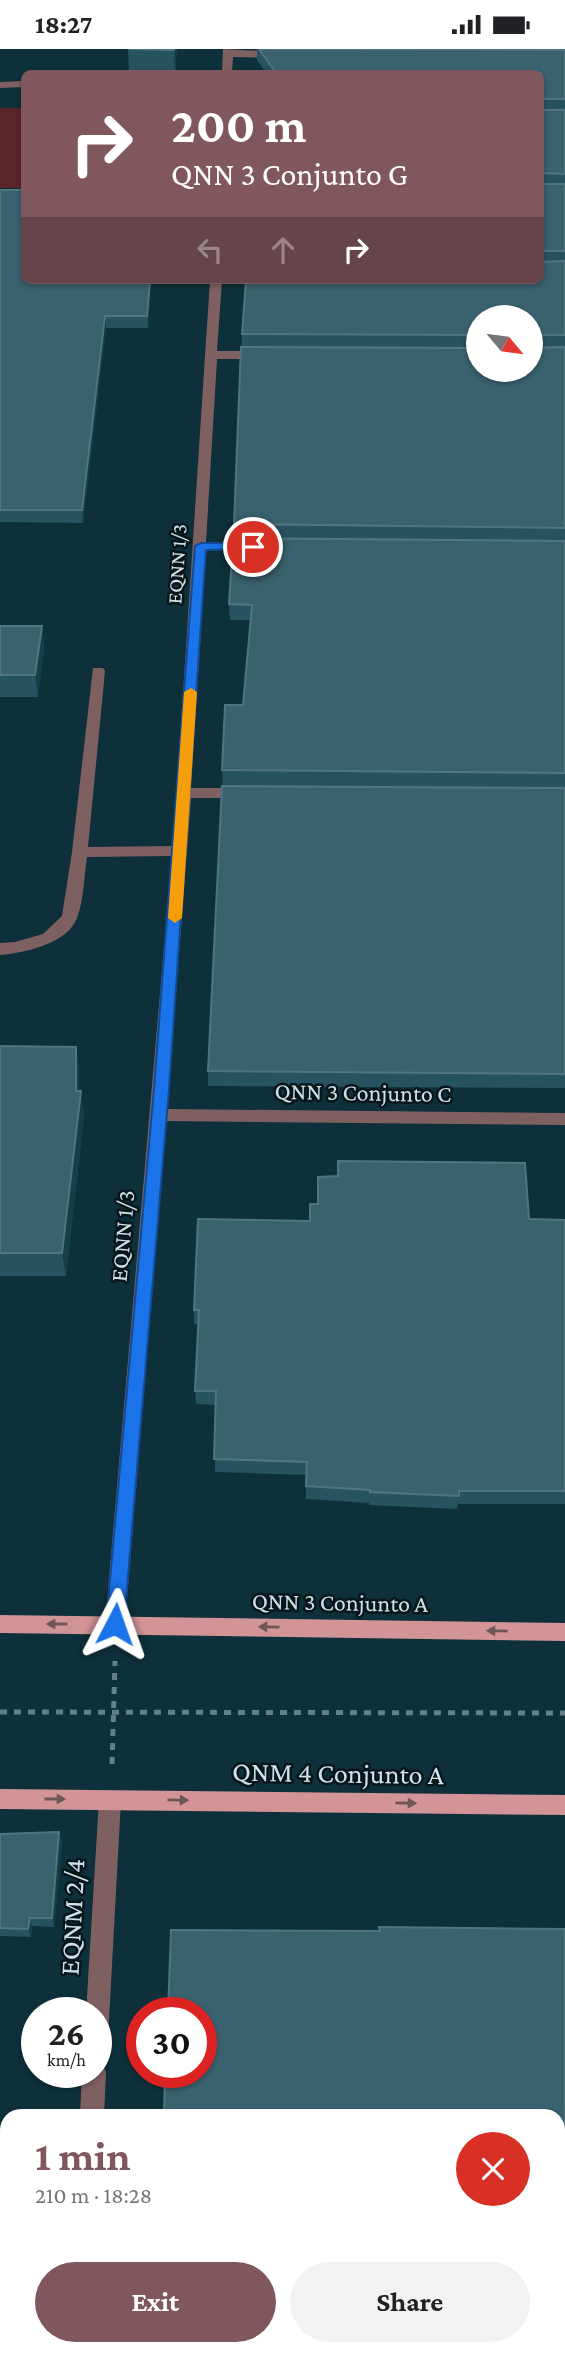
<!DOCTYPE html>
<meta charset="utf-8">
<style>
:root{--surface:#fff;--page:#f2f2f2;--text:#202124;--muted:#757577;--accent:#7f575c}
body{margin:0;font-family:"Crimson Pro",serif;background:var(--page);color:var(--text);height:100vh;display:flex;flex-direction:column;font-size:26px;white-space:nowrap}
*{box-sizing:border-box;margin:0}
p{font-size:23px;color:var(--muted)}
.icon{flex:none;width:38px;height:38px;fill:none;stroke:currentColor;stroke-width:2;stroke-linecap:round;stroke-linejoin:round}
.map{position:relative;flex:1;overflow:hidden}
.drawer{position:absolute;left:0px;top:2060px;width:565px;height:247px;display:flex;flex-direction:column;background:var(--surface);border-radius:21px 21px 0 0;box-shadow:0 2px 5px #0004}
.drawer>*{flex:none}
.top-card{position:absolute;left:21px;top:21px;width:523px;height:214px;border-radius:10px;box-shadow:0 2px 5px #0004;background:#7f575c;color:#fff;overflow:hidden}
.needle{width:46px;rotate:119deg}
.controls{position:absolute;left:466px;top:256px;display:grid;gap:14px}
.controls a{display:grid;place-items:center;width:77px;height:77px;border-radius:50%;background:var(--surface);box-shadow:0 2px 5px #0004;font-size:35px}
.speed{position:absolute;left:21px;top:1948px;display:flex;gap:14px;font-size:35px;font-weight:700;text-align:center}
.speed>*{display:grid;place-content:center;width:91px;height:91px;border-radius:50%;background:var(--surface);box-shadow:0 2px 5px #0004;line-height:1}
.speed small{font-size:18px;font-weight:400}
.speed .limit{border:10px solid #d22;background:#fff;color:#111}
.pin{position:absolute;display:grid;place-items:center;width:60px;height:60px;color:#fff;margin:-30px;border:4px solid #fff;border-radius:50%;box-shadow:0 2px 7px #0007}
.me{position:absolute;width:77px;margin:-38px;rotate:4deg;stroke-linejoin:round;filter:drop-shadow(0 0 5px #0008)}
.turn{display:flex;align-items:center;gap:24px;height:147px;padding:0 35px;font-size:32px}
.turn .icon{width:91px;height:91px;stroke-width:2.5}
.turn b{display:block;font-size:49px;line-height:60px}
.lanes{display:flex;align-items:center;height:66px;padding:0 35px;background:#0003;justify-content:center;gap:35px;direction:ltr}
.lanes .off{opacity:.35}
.round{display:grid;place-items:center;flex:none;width:74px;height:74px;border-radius:37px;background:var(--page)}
.summary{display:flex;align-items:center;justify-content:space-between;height:119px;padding:0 35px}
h1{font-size:42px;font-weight:700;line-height:52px;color:var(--accent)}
.primary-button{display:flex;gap:14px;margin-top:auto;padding:14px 35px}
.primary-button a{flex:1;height:80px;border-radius:42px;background:var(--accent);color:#fff;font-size:28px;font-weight:700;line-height:80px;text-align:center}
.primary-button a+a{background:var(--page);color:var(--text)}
.status{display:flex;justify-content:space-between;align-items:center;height:49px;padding:0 35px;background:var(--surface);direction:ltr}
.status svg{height:19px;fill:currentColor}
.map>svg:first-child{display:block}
</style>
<div class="status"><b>18:27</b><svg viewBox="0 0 49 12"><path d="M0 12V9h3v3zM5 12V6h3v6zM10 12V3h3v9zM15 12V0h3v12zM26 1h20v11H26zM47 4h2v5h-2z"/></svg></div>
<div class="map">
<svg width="565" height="2306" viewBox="0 0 565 2306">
<rect width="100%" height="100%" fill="#0e303a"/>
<path fill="#59252a" d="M0,59H24V139H0Z"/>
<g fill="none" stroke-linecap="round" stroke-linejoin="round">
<path stroke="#647f87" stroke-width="5" stroke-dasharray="7 7" stroke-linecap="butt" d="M0,1663L565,1664
M112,1715L115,1612"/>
<path fill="#7f6061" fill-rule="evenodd" d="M223,0L282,3L287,6L282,9L233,8L232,24H222Z
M24,32V38L0,39V33Z
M210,231H222L217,302H264L270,306L264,310H217L206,493L254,494L261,498L254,502L206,501L191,739H243L250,744L243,749H191L167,1060L565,1064V1076L166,1072L125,1575L122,1582L115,1584L108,1582L105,1575L172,807L87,808C84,827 84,851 77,869C67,895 24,904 0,906V894L15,893L43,885L62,867L72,803L93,619H103L105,622L88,798L173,797Z
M110,1741L118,1744L121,1751L108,1989L104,1997L96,2000V1964H86L99,1751L102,1744Z
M96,2012L102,2015L106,2023L104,2067H80L82,2023H96Z
M69,2300H94L95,2306H69Z"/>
<path fill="#d39497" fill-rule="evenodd" d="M0,1566L565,1574V1592L0,1584Z
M0,1740L565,1746V1766L0,1760Z"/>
</g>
<path fill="#27525f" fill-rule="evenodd" d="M128,0H177L175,24L129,23Z
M257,0H565V1039L208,1037V1022L223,737L222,721L243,656L251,571H230L229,555L234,489L242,285L541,24H266L257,11ZM478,268L530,320H478Z
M0,141L24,231H151L148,279H106L83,474L0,473Z
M0,577H42L44,599L38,648H0Z
M0,997L76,998L79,1022V1042L84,1066L66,1227H0Z
M338,1112L529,1170L565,1171V1455H458L457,1460L369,1456V1454L306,1450V1426L215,1423L216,1356L196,1355L195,1342L198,1275H194V1261L310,1172V1155H318V1128L337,1127Z
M59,1783L62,1792L54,1878L32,1877L31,1888L0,1887V1785Z"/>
<path fill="#153e4a" d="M174,0H177L175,24Z
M150,231H151L148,279L147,267Z
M105,267L106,279L83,474L82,461Z
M42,577L44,599L38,648L35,626Z
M76,998L79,1022V1064L81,1042L84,1066L66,1227L62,1204L76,1042Z
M59,1783L62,1792L54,1878L52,1869Z
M30,1869L32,1877L31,1888L28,1880Z"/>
<path fill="#39616e" stroke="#507581" stroke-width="2" d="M128,0H174V1Z
M259,0L565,1V50H542L541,52V24H276Z
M541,56L542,61H565V125L542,124L541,129Z
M541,134L542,135H565V202H542L541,203Z
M0,141H24V231H150L147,267H105L82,461H0Z
M541,207L542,213L565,212V286H532L530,287V268H478V286L242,285L246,231H541Z
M530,294L532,299L565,298V479L234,475L241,298L478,299V320H530Z
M233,489L565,492V724L222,721L225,656H243L252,556L229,555Z
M0,577H42L35,626H0Z
M222,737L565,739V1025L208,1022Z
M0,997L76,998V1042H81L62,1204H0Z
M338,1112L525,1114L529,1170L565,1171V1442H459V1447L370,1443V1441L306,1437L307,1413L214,1410L216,1342H195L199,1261H194L198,1170L310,1172V1155H318V1128L338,1127Z
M59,1783L52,1869H30L28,1880L0,1879V1785Z
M379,1878L565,1880V2306H267V2300H558V2067H164L165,2023H201V1964H168L171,1881L380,1882Z"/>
<defs><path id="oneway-solid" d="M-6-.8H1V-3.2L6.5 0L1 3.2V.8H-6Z" transform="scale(1.75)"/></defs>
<g fill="#6e5558">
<use href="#oneway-solid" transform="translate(57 1575) rotate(-180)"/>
<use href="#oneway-solid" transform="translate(269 1578) rotate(-179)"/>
<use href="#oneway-solid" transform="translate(497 1582) rotate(-179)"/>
<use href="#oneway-solid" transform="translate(55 1750)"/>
<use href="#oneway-solid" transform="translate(178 1751) rotate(1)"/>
<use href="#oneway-solid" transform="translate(406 1754) rotate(1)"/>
</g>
<path fill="#1a73e8" stroke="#114b97" stroke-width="2" d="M253,494L257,495V500L206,501L169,1040L124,1575L122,1581L115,1584L108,1581L106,1575L154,1040L195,497L201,494Z"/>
<path fill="#f59e0b" d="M191,639L197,643L182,869L175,874L168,869L184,643Z"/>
<g text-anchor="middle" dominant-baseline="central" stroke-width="5" stroke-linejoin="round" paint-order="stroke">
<g font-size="21" fill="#cfe1e8" stroke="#08161a">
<text transform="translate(177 515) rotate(-86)">EQNN 1/3</text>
</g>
<g font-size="24" fill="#cfe1e8" stroke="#08161a">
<text transform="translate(363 1043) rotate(1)">QNN 3 Conjunto C</text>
<text transform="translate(122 1187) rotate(-85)">EQNN 1/3</text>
<text transform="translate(340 1553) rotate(1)">QNN 3 Conjunto A</text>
</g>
<g font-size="28" fill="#cfe1e8" stroke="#08161a">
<text transform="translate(338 1724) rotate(1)">QNM 4 Conjunto A</text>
<text transform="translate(72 1868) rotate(-87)">EQNM 2/4</text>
</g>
</g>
</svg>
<div class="controls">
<a><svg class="needle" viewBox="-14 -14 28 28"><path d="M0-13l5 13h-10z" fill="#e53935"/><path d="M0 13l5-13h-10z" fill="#757577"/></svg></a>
</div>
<div class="speed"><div>26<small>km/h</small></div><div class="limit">30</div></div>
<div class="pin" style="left:253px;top:498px;background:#d93025"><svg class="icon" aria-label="arrive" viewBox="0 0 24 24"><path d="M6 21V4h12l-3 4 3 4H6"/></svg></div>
<svg class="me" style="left:115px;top:1575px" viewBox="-20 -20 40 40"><path d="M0-17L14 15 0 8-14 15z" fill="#1a73e8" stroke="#fff" stroke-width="4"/></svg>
<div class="top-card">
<div class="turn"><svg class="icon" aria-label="right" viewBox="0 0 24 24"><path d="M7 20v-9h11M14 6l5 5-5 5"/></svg><div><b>200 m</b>QNN 3 Conjunto G</div></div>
<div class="lanes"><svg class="icon off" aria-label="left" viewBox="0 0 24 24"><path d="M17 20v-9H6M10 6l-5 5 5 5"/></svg><svg class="icon off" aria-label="ahead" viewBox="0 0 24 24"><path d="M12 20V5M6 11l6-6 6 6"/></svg><svg class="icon" aria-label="right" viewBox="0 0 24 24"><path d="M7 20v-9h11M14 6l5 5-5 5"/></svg></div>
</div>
<section class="drawer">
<div class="summary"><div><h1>1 min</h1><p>210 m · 18:28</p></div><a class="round" style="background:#d93025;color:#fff"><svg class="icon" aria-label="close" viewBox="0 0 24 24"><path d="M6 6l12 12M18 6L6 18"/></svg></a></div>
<div class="primary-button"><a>Exit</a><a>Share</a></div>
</section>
</div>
